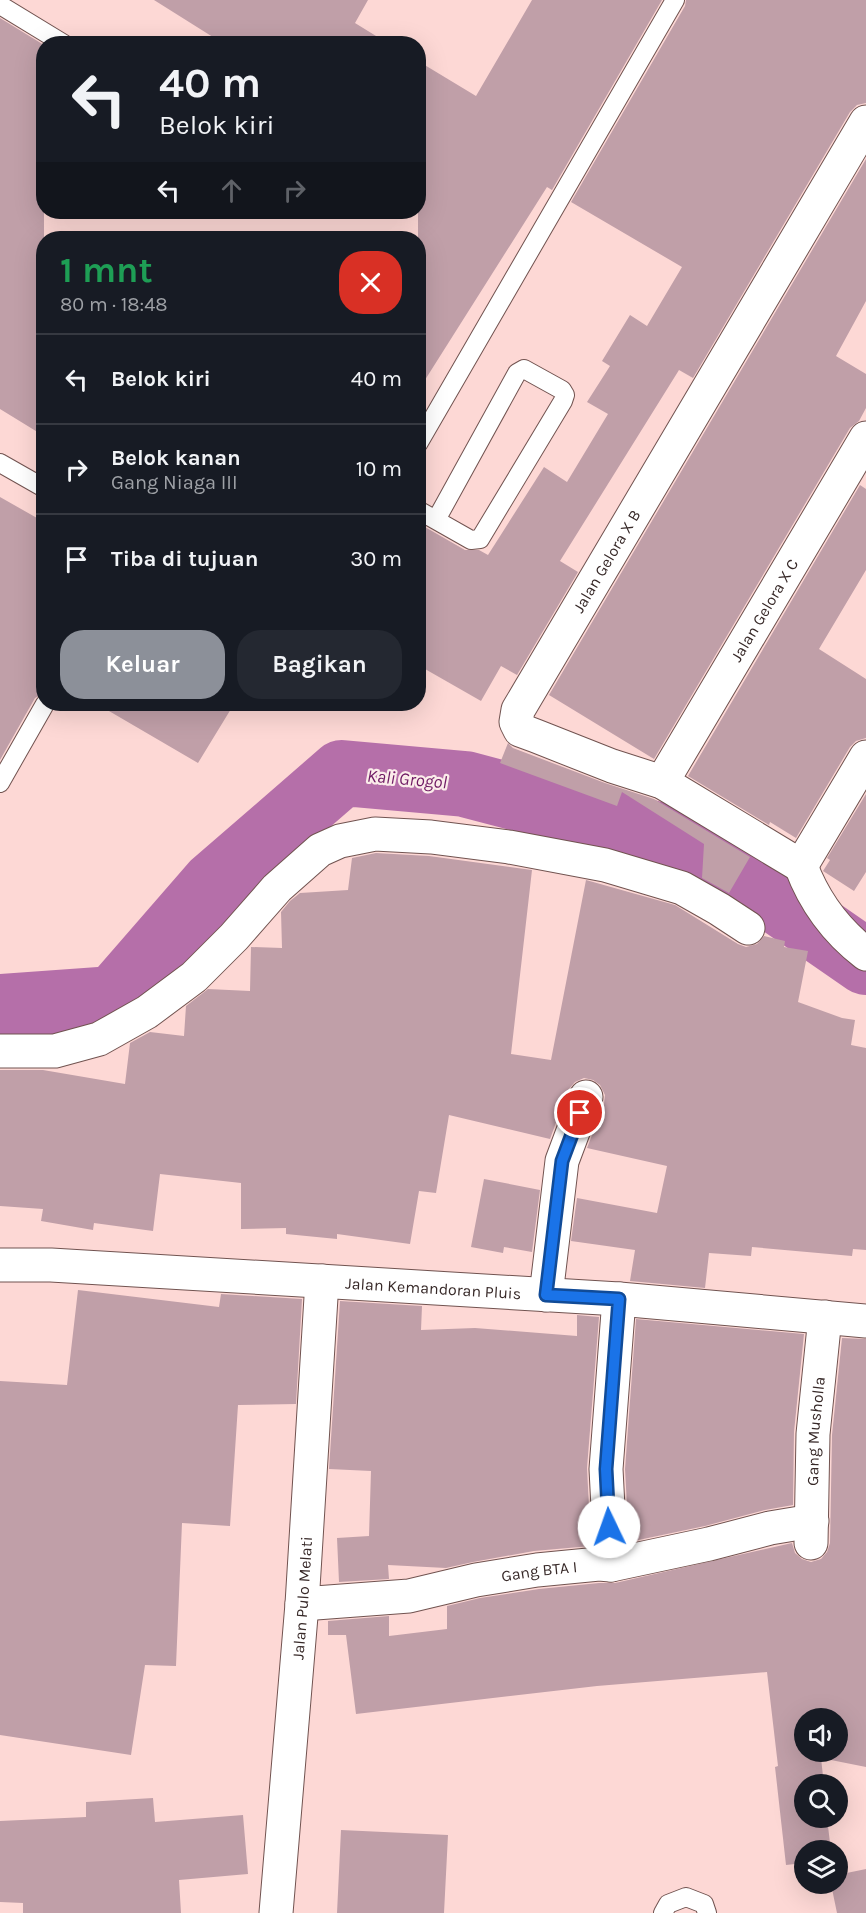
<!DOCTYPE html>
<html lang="id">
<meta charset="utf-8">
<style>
:root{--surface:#171b24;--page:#242831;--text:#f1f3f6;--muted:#9ea1a6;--line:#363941;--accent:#8c9099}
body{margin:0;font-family:Karla,sans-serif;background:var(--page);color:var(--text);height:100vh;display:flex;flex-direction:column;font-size:22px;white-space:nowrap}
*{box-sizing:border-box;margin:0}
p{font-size:20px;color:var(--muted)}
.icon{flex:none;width:33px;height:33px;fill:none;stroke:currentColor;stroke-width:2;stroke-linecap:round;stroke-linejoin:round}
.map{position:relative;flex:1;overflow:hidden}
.details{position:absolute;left:36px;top:231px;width:390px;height:480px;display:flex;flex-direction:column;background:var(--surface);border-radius:24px;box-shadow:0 6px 24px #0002}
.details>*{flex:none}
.guide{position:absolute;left:36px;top:36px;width:390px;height:183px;border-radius:24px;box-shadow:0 6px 24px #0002;background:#171b24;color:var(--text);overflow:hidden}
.tools{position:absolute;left:794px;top:1708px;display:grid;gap:12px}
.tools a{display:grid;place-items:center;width:54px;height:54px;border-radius:50%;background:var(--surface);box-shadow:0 6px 24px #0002;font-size:30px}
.pin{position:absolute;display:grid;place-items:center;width:51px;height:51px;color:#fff;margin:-26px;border:3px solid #fff;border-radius:50%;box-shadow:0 2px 6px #0007}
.me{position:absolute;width:66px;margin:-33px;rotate:357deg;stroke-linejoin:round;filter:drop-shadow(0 0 4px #0008)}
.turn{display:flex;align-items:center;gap:21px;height:126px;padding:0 24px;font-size:27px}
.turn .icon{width:78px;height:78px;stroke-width:2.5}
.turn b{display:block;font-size:42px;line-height:51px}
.lanes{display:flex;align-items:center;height:57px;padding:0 24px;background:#0003;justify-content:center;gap:30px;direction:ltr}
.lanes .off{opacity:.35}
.round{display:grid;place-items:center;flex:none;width:63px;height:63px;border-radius:24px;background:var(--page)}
.head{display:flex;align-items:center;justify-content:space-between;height:102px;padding:0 24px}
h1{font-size:36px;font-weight:700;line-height:45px;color:#1e9e55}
.action{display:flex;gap:12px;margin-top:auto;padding:12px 24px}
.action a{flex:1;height:69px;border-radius:24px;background:var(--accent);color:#fff;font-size:24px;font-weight:700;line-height:69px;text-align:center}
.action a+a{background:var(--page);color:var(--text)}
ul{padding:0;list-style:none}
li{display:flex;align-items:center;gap:18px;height:90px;padding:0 24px;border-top:2px solid var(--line)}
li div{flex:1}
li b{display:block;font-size:22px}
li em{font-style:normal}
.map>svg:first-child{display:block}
</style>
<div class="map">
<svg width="866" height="1913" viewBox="0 0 866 1913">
<rect width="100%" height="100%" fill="#fdd8d5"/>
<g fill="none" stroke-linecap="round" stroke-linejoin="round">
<path stroke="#b56fa9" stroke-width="66" d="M0,1007L114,999L214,884L342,773L465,784L661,836L753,884L866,962"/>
</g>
<path fill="#c09fa8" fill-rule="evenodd" d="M154,0H368L355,23L389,44H224Z
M532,0H662L552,190L547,187L418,391V61L476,96Z
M686,0H866V103L857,105L850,112L693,378L679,370L560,561L578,572L517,675L501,666L481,701L418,665V523L465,550H479L488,555L544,467L567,482L608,414L587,402L610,366L602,361L630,315L647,326L682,267L571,202L685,6Z
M0,18L44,45V436L0,409Z
M866,159V301L836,356L866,374V408L859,421L850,428L654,759L549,695Z
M860,485L866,489V570L819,649L866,679V738L856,741L850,747L796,838L770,822L769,825L688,776Z
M0,497L44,522V693L35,698L0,760Z
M97,704H234L198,763Z
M508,743L513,748L605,783L654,799L750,857L729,893L702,878L704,844L622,792L617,806L500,763Z
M866,794V872L854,891L823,871L830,860L827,858Z
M376,853L429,856L532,870L511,1054L551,1060L586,880L675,905L738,944L746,947L757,944L764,936L785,941L784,947L808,951L798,1002L842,1018L855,1020L851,1045L866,1048V1250L853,1249L852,1256L752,1247L751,1256L709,1253L705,1288L630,1281L635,1250L571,1241L577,1198L657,1213L667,1166L587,1148L604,1104L605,1095L600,1085L593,1080L584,1078L575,1082L568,1090L550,1139L449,1115L436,1193L419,1191L410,1244L337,1234V1239L286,1234V1228L241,1229V1183L160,1174L153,1231L94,1223L93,1230L41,1221L43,1209L0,1206V1070H43L125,1084L130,1043L150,1032L184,1036L186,1006L208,989L250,991L251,947L282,948L281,912L290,901L300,893L348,890L352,858Z
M484,1179L540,1190L532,1252L504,1247L503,1253L471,1247Z
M78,1290L219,1307L221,1294L302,1299L296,1404L238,1405L230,1526L182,1523L176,1666L145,1665L131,1755L0,1735V1381L67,1385Z
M340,1301L422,1306L421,1330L475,1328L577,1336V1315L599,1317L587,1468L591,1546L534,1551L473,1562L446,1568L388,1565L389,1579L339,1582L337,1538L369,1536L371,1471L329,1469Z
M636,1319L804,1334L794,1432L793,1505L765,1510L705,1526L629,1542L625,1469Z
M842,1338L866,1339V1767L821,1758L824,1785H804V1818H827L831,1851H804V1863L786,1865L775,1767L778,1766L767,1672L597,1686L356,1714L346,1635H328V1621L389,1616V1636L447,1629V1606L480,1598L539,1589L599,1583H615L792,1543L795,1553L802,1559L811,1562L821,1559L827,1552L830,1543L832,1435ZM804,1719H837V1752H804Z
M153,1798L155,1822L243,1815L248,1874L179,1880L181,1913H23V1903L0,1902V1821L86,1817V1802Z
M341,1830L448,1835L444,1913H337Z
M866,1869V1913H837L831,1884H837V1875Z"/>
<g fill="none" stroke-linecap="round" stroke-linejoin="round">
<g stroke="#715350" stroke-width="20">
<path id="lane" d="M0,5L64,44
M418,444L675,0
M0,463L44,488
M418,510L471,540L480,539L563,401L565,395L562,390L524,369L517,373L436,520
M0,783L45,704
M663,1913L668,1904L686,1897L704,1904L707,1913"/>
</g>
<g stroke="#715350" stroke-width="35">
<g id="street">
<path id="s1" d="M662,782L866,438"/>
<path id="s2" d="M801,866L662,782L612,766L536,736L520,730L516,722L518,710L866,122"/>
<path d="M801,866L866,757"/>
<path d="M801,866C814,901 836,931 866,954"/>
<path d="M0,1051H55L99,1039L147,1012L194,977L234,937L277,888L320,850L340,841L375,834L431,837L509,847L605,865L682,888L719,909L748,928"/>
<path id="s3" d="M0,1265H51L619,1299L866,1321"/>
<path d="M546,1295L562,1161L586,1097"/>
<path id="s4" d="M811,1543L813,1434L825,1317"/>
<path d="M611,1565L606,1469L619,1299"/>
<path id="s5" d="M302,1604L409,1596L476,1580L537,1570L599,1564L611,1565L709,1544L770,1528L812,1521"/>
<path id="s6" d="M276,1913L302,1604L322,1281"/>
</g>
</g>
<use href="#lane" stroke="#fff" stroke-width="18"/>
<use href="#street" stroke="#fff" stroke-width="33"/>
</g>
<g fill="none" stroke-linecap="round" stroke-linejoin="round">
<g stroke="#114b97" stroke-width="15">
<path id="route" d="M580,1113L562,1161L546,1295L619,1299L606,1469L609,1527"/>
</g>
<use href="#route" stroke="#1a73e8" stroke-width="10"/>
</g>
<g text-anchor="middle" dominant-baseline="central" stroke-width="4.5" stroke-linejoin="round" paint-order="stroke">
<g font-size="16" fill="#372928" stroke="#fbecea">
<text stroke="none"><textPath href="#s2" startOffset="508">Jalan Gelora X B</textPath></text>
<text stroke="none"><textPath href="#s1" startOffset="200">Jalan Gelora X C</textPath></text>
<text stroke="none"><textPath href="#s3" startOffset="434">Jalan Kemandoran Pluis</textPath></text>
<text stroke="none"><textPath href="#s4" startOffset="112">Gang Musholla</textPath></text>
<text stroke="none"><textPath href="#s5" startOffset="240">Gang BTA I</textPath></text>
<text stroke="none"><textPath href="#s6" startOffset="316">Jalan Pulo Melati</textPath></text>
</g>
<g font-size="18" font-style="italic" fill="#6f1a64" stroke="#fbecea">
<text transform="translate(407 779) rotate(5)">Kali Grogol</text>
</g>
</g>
</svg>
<div class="tools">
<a><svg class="icon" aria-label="sound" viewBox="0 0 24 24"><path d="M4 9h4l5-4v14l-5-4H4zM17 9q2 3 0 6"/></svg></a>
<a><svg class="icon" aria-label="search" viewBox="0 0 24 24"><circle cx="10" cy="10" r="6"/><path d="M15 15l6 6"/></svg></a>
<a><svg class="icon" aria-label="layers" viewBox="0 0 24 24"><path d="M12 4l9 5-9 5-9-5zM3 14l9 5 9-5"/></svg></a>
</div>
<div class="pin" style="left:580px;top:1113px;background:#d93025"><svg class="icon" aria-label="arrive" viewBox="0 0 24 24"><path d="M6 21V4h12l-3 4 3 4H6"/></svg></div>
<svg class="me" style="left:609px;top:1527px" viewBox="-20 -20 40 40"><circle r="19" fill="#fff"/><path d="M0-13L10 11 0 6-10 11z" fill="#1a73e8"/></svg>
<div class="guide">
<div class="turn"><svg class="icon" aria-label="left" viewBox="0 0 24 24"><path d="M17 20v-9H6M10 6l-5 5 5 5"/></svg><div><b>40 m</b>Belok kiri</div></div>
<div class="lanes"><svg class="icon" aria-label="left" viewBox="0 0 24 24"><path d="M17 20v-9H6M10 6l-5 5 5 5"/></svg><svg class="icon off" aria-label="ahead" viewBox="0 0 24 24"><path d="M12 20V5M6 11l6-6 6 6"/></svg><svg class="icon off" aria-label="right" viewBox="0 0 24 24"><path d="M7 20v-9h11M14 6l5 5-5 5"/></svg></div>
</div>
<section class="details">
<div class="head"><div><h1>1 mnt</h1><p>80 m · 18:48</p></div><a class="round" style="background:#d93025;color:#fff"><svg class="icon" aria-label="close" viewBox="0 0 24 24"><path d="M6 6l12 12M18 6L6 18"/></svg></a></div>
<ul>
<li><svg class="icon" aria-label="left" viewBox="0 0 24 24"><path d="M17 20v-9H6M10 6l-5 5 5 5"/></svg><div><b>Belok kiri</b></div><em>40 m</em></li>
<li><svg class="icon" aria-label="right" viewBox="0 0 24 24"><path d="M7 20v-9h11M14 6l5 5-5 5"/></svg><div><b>Belok kanan</b><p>Gang Niaga III</p></div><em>10 m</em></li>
<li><svg class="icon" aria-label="arrive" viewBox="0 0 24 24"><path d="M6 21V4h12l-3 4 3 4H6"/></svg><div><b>Tiba di tujuan</b></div><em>30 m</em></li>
</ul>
<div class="action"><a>Keluar</a><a>Bagikan</a></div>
</section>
</div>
